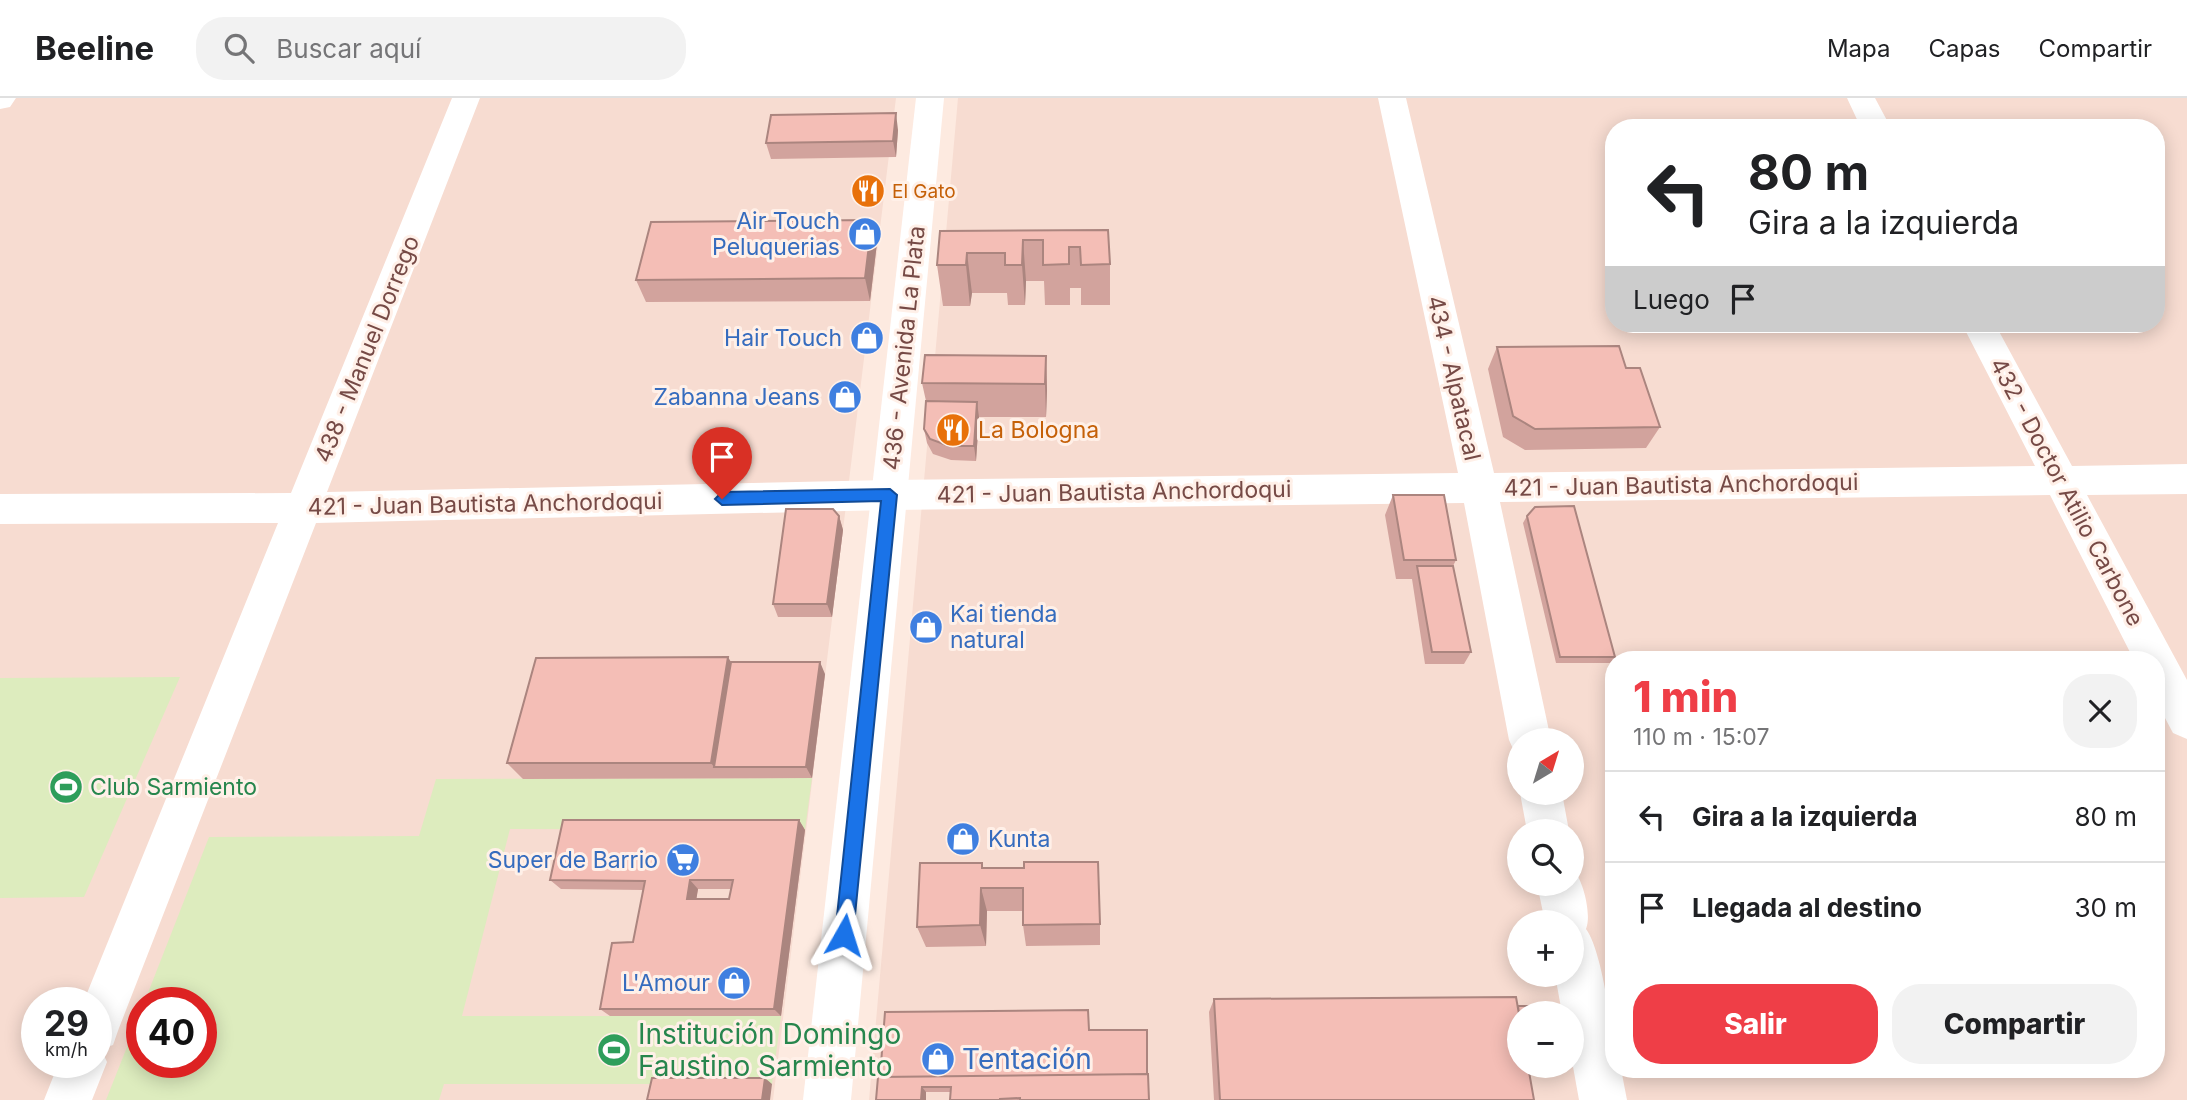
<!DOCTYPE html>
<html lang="es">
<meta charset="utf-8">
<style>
:root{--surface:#fff;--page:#f2f2f2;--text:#202124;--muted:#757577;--line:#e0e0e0;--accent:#ef3e47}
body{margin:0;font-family:Inter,sans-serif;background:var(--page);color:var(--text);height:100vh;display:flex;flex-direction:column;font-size:26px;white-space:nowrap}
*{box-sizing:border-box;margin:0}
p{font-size:23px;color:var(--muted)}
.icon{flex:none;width:38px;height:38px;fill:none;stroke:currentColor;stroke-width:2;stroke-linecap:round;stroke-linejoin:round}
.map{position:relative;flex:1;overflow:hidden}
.details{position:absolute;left:1605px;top:553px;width:560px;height:427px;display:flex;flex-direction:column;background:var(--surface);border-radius:28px;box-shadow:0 4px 18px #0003}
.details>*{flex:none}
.hud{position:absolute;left:1605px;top:21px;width:560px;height:214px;border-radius:28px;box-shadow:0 4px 18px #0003;background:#fff;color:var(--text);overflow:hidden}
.needle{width:46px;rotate:38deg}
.controls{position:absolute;left:1507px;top:630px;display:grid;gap:14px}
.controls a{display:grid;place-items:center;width:77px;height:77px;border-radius:50%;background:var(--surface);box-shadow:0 4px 18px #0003;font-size:35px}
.speed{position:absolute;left:21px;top:889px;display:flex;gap:14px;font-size:35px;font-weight:700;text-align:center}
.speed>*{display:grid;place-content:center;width:91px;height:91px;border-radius:50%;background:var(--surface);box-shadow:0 4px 18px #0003;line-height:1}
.speed small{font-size:18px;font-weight:400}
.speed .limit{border:10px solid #d22;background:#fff;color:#111}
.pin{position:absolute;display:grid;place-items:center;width:60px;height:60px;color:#fff;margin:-72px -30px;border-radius:50% 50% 50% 0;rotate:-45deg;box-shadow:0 0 7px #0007}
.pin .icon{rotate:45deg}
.me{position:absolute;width:77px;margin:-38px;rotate:6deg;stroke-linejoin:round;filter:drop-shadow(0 0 5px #0008)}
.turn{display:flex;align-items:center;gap:24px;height:147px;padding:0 28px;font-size:32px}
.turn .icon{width:91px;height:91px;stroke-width:2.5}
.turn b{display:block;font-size:49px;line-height:60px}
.then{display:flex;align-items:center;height:66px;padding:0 28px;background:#0003;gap:14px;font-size:26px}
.round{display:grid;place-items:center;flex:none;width:74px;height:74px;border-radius:28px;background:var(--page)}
.overview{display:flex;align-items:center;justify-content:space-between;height:119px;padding:0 28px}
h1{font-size:42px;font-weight:800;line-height:52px;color:var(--accent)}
.action{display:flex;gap:14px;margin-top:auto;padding:14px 28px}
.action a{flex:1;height:80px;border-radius:28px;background:var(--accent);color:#fff;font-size:28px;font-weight:800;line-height:80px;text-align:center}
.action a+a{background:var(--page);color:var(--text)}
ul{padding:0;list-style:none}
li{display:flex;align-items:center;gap:21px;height:91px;padding:0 28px;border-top:2px solid var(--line)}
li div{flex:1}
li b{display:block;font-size:26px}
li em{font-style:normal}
header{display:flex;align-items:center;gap:42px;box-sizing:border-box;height:98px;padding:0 35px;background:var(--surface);border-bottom:2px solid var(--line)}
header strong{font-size:33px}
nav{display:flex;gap:38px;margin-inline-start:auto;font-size:24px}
.search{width:490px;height:63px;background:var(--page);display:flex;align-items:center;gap:18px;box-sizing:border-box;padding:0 24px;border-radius:28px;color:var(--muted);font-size:26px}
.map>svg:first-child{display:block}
</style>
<header>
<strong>Beeline</strong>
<div class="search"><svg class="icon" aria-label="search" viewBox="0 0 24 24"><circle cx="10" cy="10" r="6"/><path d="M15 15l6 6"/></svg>Buscar aquí</div>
<nav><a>Mapa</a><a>Capas</a><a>Compartir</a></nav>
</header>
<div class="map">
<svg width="2187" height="1002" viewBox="0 0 2187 1002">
<rect width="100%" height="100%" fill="#fdeae0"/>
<path fill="#f7dcd1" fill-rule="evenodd" d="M0,0H896L773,1002H0ZM37,905H96V964H37ZM142,905H201V964H142Z
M958,0H2187V1002H869ZM1614,30H2156V226H1614ZM1614,562H2156V971H1614ZM1519,642H1572V695H1519ZM1519,733H1572V786H1519ZM1519,824H1572V877H1519ZM1519,915H1572V968H1519Z"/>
<path fill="#ddecbe" d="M180,579L84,799L0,800V580Z
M812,680L805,732L510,731L462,918H781L772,986H444L439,1002H106L142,911V964H201V905H144L209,739L419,738L436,681Z"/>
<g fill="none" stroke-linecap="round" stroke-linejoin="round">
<path fill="#fff" fill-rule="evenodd" d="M0,0H16L10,9L0,11Z
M452,0H480L327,394L889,382L1458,375L1378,0H1406L1494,375L2035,368L1962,226H1995L2072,368L2187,366V396L2087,397L2187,582V641L2173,635L2156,603V562H2134L2050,397L1500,404L1551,642H1519V657L1515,655L1509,642L1464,405L889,412L316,425L119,930L113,947L101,951L107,964L92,1002H44L59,964H96V905H83L278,425L0,426V396L291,395Z
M1847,0H1875L1891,30H1861Z
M1520,695H1562L1569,733H1527Z
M1572,770C1583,780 1592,817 1586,831C1603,854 1614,941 1614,971H1621L1627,1002H1579L1572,963V915H1562L1555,877H1572V824H1545L1537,786H1572Z"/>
<path fill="#fff" fill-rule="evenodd" d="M916,0H944L851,1002H803Z"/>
</g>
<path fill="#d2a39d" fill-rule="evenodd" d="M898,32L896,59L771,61L766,45Z
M1108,132L1110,166V207H1081V190H1070V207H1045L1044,183H1026L1025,207H1008L1007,195H972L970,208H943L937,167L940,133Z
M877,145L870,203L646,204L636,182Z
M1497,249L1626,270L1660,329L1646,350L1525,352L1503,339L1488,271Z
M1046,258L1047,292L1046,319H979L976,363L951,362L933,356L927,345L924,331L926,303L922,285Z
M1393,397L1456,462L1453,468L1471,554L1464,566H1425L1412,481H1396L1385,417Z
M839,418L843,432L832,519H778L773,506Z
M1527,418L1615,559L1610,565H1556L1523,425Z
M731,564L825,576L812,680L523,681L507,665Z
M799,722L805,732L781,918H610L600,911L633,844L643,792L561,791L550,782ZM698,791H731L729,801H696Z
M983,770L1100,826V847L1026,848L1023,827V813H987L986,848L926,849L917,829Z
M1214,901L1519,915L1534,1002H1214L1209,914Z
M1089,932L1147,976L1149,1002H950V994H926L876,1002Z"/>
<path fill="#ab857f" d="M896,15L898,32L896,59L893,43Z
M872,122L877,145L870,203L865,180Z
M1023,142L1026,183L1025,207L1022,167Z
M967,155L972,195L970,208L966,167Z
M1046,258L1047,292L1046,319L1045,286Z
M977,304L979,319L976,363L974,348Z
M839,418L843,432L832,519L827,506Z
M728,559L738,576L714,669L711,665Z
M820,564L825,576L812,680L806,669Z
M799,722L805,732L781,918L774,911Z
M690,782L698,791L695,810L687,801Z
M981,790L987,813L986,848L980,827Z
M765,980L772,986L770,1002H762Z
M922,989L926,994V1002H921Z"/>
<path fill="#f4beb6" stroke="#ab857f" stroke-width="2" fill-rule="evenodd" d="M896,15L893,43L766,45L771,17Z
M872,122L865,180L636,182L651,124Z
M1108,132L1110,166L1081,167L1080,149H1069V166L1043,167V142H1023L1022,167H1005V155H967L966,167H937L940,133Z
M1619,248L1626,270H1640L1660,329L1535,331L1513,318L1497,249Z
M925,257L1046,258L1045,286L922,285Z
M926,303L977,304L974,348H949L930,341L924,331Z
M1393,397H1444L1456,462H1404Z
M1574,408L1615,559H1560L1527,418L1535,409Z
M786,411H833L839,418L827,506H773Z
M1417,468H1453L1471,554H1432Z
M728,559L711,665H507L536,560Z
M731,564H820L806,669H714Z
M563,722H799L774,911H600L612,845L633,844L645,783L550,782ZM690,782H733L729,801H687Z
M1024,764H1098L1100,826L1023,827V790H981L980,827L917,829L920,765H982V770H1024Z
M1516,899L1519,916V968H1528L1534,1002H1220L1214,901Z
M1518,908H1535L1536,915H1519V916Z
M1088,912L1089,932H1147V976L880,979L885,914Z
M1148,976L1149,1002H1020V1000L1000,1001V1002H950L951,989H922L921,1002H876L878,979Z
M652,980H765L762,1002H647Z"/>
<path fill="#1a73e8" stroke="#114b97" stroke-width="2" d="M890,391L897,397L853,837L851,843L844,846L838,843L835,837L881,403L722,407L715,401L722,394Z"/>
<defs>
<g id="restaurant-disc" transform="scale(1.75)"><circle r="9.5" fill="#e8710a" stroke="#fff0e8"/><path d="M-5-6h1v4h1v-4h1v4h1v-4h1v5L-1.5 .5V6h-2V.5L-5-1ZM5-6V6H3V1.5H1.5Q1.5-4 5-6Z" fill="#fff"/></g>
<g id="shop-disc" transform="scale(1.75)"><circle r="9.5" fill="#3f7fe0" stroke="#fff0e8"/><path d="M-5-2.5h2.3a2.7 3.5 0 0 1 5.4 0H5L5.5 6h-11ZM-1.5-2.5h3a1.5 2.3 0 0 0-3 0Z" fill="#fff"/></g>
<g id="stadium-disc" transform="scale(1.75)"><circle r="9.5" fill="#2e9e5b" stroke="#fff0e8"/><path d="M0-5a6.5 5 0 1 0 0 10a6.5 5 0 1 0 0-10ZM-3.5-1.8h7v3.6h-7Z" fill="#fff"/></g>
<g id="supermarket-disc" transform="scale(1.75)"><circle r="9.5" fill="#3f7fe0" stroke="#fff0e8"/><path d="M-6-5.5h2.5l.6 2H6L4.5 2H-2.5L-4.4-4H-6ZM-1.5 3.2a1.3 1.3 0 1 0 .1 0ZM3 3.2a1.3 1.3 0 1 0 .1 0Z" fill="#fff"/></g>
</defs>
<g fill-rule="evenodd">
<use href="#restaurant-disc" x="868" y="93"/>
<use href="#shop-disc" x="865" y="136"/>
<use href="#shop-disc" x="867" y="240"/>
<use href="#shop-disc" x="845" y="299"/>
<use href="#restaurant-disc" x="953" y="332"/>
<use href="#shop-disc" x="926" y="529"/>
<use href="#stadium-disc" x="66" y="689"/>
<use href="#shop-disc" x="963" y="741"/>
<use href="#supermarket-disc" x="683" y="762"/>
<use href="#shop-disc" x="734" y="885"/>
<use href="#stadium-disc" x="614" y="952"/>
<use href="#shop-disc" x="938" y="961"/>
</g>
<g text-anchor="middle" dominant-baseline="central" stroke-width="6" stroke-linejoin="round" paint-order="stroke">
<g font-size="19" fill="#c56008" stroke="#fff0e8" text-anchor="start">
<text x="892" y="93">El Gato</text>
</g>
<g font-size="23" fill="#366cbe" stroke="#fff0e8" text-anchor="end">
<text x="840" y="123">Air Touch<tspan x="840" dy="26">Peluquerias</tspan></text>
<text x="842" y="240">Hair Touch</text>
<text x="820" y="299">Zabanna Jeans</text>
<text x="950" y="516" text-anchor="start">Kai tienda<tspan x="950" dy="26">natural</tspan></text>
<text x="988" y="741" text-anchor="start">Kunta</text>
<text x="658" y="762">Super de Barrio</text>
<text x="710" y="885">L'Amour</text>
</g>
<g font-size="23" fill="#764a46" stroke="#fff0e8">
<text transform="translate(904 250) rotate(-84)">436 - Avenida La Plata</text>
<text transform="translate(367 251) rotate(-68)">438 - Manuel Dorrego</text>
<text transform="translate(1454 280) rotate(77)">434 - Alpatacal</text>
<text transform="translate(1681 387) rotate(-1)">421 - Juan Bautista Anchordoqui</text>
<text transform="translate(1114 394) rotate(-1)">421 - Juan Bautista Anchordoqui</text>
<text transform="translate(2067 394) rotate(62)">432 - Doctor Atilio Carbone</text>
<text transform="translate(485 406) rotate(-1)">421 - Juan Bautista Anchordoqui</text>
</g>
<g font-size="23" fill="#c56008" stroke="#fff0e8" text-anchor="start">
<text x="978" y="332">La Bologna</text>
</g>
<g font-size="23" fill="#27864d" stroke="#fff0e8" text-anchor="start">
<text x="90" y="689">Club Sarmiento</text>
</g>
<g font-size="28" fill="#27864d" stroke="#fff0e8" text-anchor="start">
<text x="638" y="936">Institución Domingo<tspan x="638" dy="32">Faustino Sarmiento</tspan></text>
</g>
<g font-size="28" fill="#366cbe" stroke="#fff0e8" text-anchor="start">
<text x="962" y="961">Tentación</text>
</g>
</g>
</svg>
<div class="controls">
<a><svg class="needle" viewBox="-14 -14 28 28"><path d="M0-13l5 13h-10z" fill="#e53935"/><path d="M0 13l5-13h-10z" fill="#757577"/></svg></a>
<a><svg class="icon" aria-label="search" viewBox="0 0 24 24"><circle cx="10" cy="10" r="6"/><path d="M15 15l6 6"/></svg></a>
<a>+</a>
<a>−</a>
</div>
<div class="speed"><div>29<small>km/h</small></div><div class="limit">40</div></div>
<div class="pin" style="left:722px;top:401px;background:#d93025"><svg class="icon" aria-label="arrive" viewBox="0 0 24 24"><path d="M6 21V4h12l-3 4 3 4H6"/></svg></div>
<svg class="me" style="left:844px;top:837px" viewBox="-20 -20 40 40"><path d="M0-17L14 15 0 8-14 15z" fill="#1a73e8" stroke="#fff" stroke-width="4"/></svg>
<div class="hud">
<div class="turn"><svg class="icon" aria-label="left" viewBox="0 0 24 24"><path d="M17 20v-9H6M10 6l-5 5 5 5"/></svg><div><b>80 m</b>Gira a la izquierda</div></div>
<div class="then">Luego<svg class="icon" aria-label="arrive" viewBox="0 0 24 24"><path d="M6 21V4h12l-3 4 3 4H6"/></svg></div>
</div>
<section class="details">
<div class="overview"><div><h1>1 min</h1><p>110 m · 15:07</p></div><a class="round"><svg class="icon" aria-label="close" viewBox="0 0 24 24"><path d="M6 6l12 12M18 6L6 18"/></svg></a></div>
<ul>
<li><svg class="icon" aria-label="left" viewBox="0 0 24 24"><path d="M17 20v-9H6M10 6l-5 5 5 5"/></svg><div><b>Gira a la izquierda</b></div><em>80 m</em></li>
<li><svg class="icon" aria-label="arrive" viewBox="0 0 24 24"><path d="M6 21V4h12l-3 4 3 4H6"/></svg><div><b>Llegada al destino</b></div><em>30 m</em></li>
</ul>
<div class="action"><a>Salir</a><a>Compartir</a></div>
</section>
</div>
